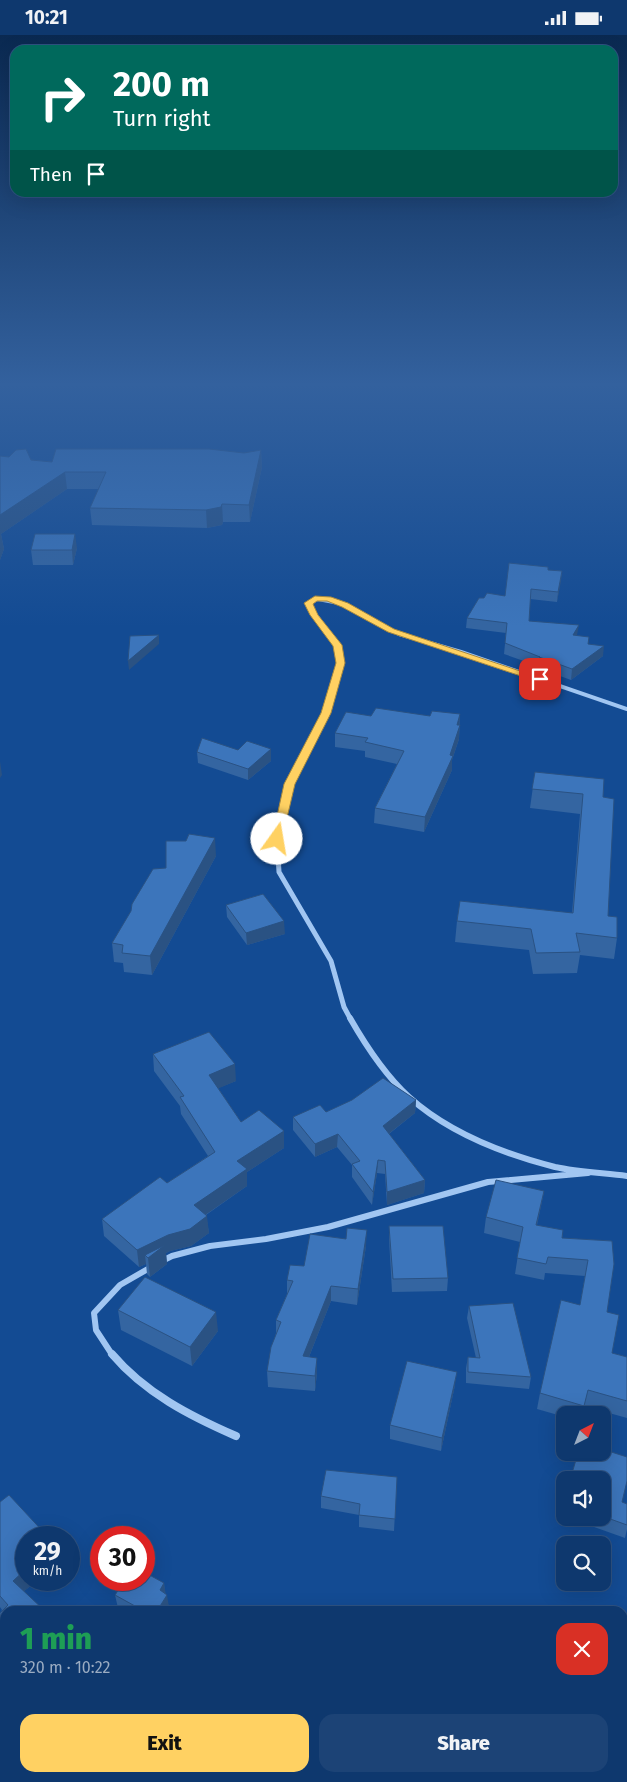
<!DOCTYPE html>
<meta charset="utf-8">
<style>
:root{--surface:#0e386e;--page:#1c4376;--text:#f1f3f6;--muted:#9bacc2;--line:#2e5281;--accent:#ffd162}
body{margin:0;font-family:"Fira Sans",sans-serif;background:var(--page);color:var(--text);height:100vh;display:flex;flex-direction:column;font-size:19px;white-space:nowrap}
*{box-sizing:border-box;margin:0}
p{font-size:16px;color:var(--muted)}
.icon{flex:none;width:28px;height:28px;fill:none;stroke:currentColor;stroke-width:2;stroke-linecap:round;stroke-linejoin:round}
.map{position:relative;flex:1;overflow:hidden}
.panel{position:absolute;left:0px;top:1571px;width:628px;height:176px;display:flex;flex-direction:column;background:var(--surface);border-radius:15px 15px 0 0;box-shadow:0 5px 20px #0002,0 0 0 1px var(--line)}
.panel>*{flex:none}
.top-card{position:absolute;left:10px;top:10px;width:608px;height:152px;border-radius:15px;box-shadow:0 5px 20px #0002,0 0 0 1px var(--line);background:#00695c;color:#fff;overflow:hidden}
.needle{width:32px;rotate:42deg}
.controls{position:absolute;left:556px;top:1371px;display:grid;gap:10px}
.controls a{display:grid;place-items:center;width:55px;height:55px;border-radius:10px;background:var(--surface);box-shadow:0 5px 20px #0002,0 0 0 1px var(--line);font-size:25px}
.speed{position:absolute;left:15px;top:1491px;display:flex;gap:10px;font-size:25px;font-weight:700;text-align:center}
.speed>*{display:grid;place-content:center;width:65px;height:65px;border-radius:50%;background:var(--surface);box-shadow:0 5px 20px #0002,0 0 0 1px var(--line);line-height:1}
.speed small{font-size:12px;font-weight:400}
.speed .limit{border:8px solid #d22;background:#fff;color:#111}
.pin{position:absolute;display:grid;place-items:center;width:42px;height:42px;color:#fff;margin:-21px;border-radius:10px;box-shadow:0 2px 8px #0006}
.me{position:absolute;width:55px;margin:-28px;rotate:13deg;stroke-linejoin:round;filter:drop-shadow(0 0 4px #0008)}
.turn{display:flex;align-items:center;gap:18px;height:105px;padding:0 20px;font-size:22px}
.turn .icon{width:65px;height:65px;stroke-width:2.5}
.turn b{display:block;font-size:35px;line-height:42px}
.then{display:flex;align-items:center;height:48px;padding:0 20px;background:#0003;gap:10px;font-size:19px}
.round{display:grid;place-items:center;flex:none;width:52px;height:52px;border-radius:15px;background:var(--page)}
.headline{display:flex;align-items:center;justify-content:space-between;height:85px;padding:0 20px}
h1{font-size:30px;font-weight:800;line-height:38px;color:#1e9e55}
.button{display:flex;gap:10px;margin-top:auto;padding:10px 20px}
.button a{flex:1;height:58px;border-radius:15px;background:var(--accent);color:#111;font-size:20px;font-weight:800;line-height:58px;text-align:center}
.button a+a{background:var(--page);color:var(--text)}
.status{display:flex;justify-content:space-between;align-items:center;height:35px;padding:0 25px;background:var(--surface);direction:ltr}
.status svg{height:14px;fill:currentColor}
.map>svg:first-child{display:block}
</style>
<div class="status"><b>10:21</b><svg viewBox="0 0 49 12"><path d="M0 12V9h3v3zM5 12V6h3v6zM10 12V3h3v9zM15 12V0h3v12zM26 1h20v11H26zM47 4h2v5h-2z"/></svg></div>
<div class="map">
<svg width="627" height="1747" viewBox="0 0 627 1747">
<rect width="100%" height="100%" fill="#134b93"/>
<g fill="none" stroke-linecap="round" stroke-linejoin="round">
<path stroke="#a1c6f2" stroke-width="4" d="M305,720C317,696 348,636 337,610C331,596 316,585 309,568L318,564L339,568L399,599L461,617L627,674"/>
<path stroke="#a1c6f2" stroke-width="5" d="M305,719L290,749L277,804L279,837L331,926L344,972L351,985"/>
<path stroke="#a1c6f2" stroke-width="6" d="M350,983C366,1011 386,1041 409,1062C449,1098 504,1119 555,1132C578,1137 604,1138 627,1141
M162,1226L172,1221L210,1211L266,1204L328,1192L488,1147L588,1138
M113,1321L96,1295L94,1278L120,1250L153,1231"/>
<path stroke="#a1c6f2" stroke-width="8" d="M112,1319C145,1358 190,1381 236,1401
M236,1742L257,1747"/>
</g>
<path fill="#3465a1" d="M261,415L262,432L250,487H223L222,490L207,493L92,490L90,473L99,454H67L1,499L4,514L0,525V421L52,427L244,418Z
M77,513L73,530H33L31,515Z
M548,535L562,536L557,567L530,564L529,586L577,601L603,621L571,645L538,633V631L504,619L506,598L466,593L467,583L484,563L505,561Z
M460,679L459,704L452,725V735L424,797L374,788L375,773L397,729L365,722V716L335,712V698L371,681H430Z
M197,717L271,726L248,745L198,728Z
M535,737L603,762L608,881L617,903L614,924L580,920L577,938L533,939L529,915L455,907L457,886L572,878L580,779L530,773Z
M216,821L152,940L124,937L123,928L114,927L112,908L166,833Z
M226,870L285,899L247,910L227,882Z
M153,1019L236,1046L218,1053L241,1087L284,1113L247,1137V1151L206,1180L209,1198L191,1211L170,1216L166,1218L167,1229L150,1242L147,1239L146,1229L139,1232L104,1201L102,1184L167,1148L208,1121L181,1079L180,1071L154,1036Z
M416,1065L415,1078L389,1099L425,1145L424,1158L387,1170L385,1139L377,1138L372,1170L352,1142V1130L337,1112L315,1122L293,1095V1082L326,1077Z
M544,1156L541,1171L537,1190L562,1203L612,1206L607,1277L612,1318L627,1322V1383L584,1371L583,1380H565V1382L537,1374L540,1358L580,1270L585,1241L545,1238L544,1245L515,1239L520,1207L484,1198L486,1182Z
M389,1191L448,1243L447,1256L392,1257L389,1204Z
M366,1211L357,1270L331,1266L309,1322L317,1338L315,1356L268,1352L267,1336L276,1298V1285L287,1259V1245L304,1231Z
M469,1271L531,1342L529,1354L466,1348V1333L468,1322L476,1323L467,1283Z
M118,1275L218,1296L192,1331L121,1295Z
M455,1350L441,1416L390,1404V1390Z
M397,1442L394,1496L359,1492V1480L321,1473V1461Z
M602,1445L622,1467L627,1469V1494L625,1503L566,1482H602Z
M565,1464V1482L561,1481Z
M0,1467L26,1545H38L24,1556L5,1576V1649L0,1644V1578L2,1575L0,1572Z
M164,1548L165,1559L169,1572L166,1576H124L118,1573L115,1560Z
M622,1585L627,1587V1642L622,1640Z
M446,1742H513L514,1747H447Z"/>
<path fill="#2a5283" d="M261,415L262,432L250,487L249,470Z
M65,437L67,454L1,499L4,514L0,525V480Z
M222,469L223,487L222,490L207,493L206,475Z
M75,499L77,513L73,530L72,515Z
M562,536L561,546L557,567L558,557Z
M579,590L577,600L572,611L573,600Z
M159,600V609L129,635L128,626Z
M604,611L603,621L571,645L572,634Z
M460,679L459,704L452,725V735L424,797L425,782L457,690Z
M271,714V726L248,745V734Z
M0,726L2,740L0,743Z
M215,803L216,821L152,940L150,921Z
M284,886L285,899L247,910L246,898Z
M235,1029L236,1046L210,1057L209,1040Z
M416,1065L415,1078L382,1104L383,1091Z
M284,1096V1113L247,1137V1151L195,1187L194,1170L237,1126Z
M338,1099L337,1112L315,1122V1109Z
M378,1125L377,1138L372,1170L373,1157Z
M425,1145L424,1158L387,1170V1157Z
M544,1156L541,1171L533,1205L536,1190Z
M207,1181L209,1198L191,1211L170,1216L166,1218L167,1229L150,1242L148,1223L145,1220L146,1229L139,1232L137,1215Z
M367,1195L366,1211L357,1270L358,1254Z
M331,1251V1266L303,1337V1321Z
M216,1277L218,1296L192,1331L190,1312Z
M317,1323V1338L315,1356V1341Z
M457,1337L455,1350L441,1416L442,1403Z
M26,1534V1545H38L17,1562L13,1546Z
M164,1548L166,1561L160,1555Z
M167,1560L169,1572L166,1576H157Z
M70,1742H76L77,1747H68Z"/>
<path fill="#3c75bb" stroke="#2a5283" d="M26,414L31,425L52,427L56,414H209L244,418L261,415L249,470L222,469L221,472L206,475L90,473L106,437H65L0,480V421L9,422L16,415Z
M35,499H75L72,515H31Z
M509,528L548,532V535L562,536L558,557L531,554L529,586L579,590L573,600L589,602L588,609L604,611L572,634L539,622H540L505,608L507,588L467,583L479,563H484L487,558L505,561Z
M159,600L128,626L130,601Z
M376,673L430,681L432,676L460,679L457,690H460L450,720L453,721L425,782L375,773L404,716L365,707L368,703L335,698L346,677L371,681Z
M202,703L238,715L247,706L271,714L248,734L197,717Z
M535,737L604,744L603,762L614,764L608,881L617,882V903L576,898L580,917L536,918L531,894L457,886L460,866L573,878L583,759L532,754Z
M189,799L215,803L150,921L122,918L123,910L112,908L131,876L132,869L153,834L166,833V806H186Z
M263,859L284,886L246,898L226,870Z
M209,997L235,1029L209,1040L241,1087L259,1075L284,1096L237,1126L247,1134L194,1170L207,1181L190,1194L168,1200L137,1215L102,1184L160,1142L167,1148L215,1117L180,1062L184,1061L153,1019Z
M383,1043L416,1065L383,1091L425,1145L387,1157L385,1126L378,1125L373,1157L352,1129L360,1126L338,1099L315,1109L293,1082L320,1070L326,1077L352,1065Z
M496,1145L544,1156L536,1190L563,1195L562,1203L612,1206L614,1229L607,1277L619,1280L612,1318L627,1322V1366L588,1355L584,1371L540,1358L561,1265L580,1270L588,1225L548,1222L546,1229L517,1223L523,1192L486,1182Z
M389,1191H443L448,1243L393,1244Z
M347,1193L367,1195L358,1254L331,1251L303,1321L317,1323L315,1341L267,1336L271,1312L281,1287L276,1285L293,1246L287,1245L290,1230L304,1231L310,1199L346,1204Z
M165,1210L148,1223L145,1220Z
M145,1242L216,1277L190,1312L118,1275Z
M513,1268L531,1342L468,1337V1322L480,1323L469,1271Z
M407,1326L457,1337L442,1403L390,1390Z
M602,1414L627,1422V1446L622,1467L627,1469V1490L602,1481V1445H570L578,1418H602Z
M326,1435L397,1442L395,1484L359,1480L360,1469L321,1461Z
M9,1460L48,1502H26V1534L13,1546L45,1576H5V1638L0,1633V1578L8,1570L0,1561V1467Z
M144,1537L164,1548L160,1555L167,1560L157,1576H144L115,1560L125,1545H144Z
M622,1585L627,1587V1630L622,1628Z
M5,1731V1742H70L68,1747H0V1741Z
M449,1742H513L514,1747H449Z"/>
<linearGradient id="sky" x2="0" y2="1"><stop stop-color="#0a2951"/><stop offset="0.59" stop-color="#33619e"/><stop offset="1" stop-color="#33619e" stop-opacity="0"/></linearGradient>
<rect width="627" height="592" fill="url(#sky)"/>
<path fill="#ffd162" stroke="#a68840" d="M315,561L331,562L348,568L394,594L544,644L540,647L536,646L388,597L342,572L327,566H317L313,569L318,580L342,610L345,628L331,678L295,749L282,804L277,807L272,804L284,749L321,678L336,628L333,611L310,580L304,568Z"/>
</svg>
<div class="controls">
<a><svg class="needle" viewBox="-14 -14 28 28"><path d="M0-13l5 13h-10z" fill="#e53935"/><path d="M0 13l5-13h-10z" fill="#9bacc2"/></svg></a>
<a><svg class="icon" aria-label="sound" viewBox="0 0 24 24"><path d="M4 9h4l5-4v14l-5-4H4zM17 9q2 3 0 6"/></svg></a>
<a><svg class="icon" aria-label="search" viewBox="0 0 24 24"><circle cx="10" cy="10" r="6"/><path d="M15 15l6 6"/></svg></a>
</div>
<div class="speed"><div>29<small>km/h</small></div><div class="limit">30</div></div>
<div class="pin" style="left:540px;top:644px;background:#d93025"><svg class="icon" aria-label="arrive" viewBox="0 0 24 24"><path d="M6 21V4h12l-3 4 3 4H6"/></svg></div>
<svg class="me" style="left:277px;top:804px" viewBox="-20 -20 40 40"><circle r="19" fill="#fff"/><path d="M0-13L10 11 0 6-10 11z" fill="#ffd162"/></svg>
<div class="top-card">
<div class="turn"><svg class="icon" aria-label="right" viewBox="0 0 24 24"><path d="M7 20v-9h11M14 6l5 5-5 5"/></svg><div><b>200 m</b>Turn right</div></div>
<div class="then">Then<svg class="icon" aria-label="arrive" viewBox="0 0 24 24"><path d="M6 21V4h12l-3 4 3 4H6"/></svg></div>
</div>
<section class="panel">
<div class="headline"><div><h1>1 min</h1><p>320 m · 10:22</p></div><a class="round" style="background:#d93025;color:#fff"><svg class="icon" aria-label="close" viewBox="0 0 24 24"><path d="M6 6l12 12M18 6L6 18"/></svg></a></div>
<div class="button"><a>Exit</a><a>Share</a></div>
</section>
</div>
